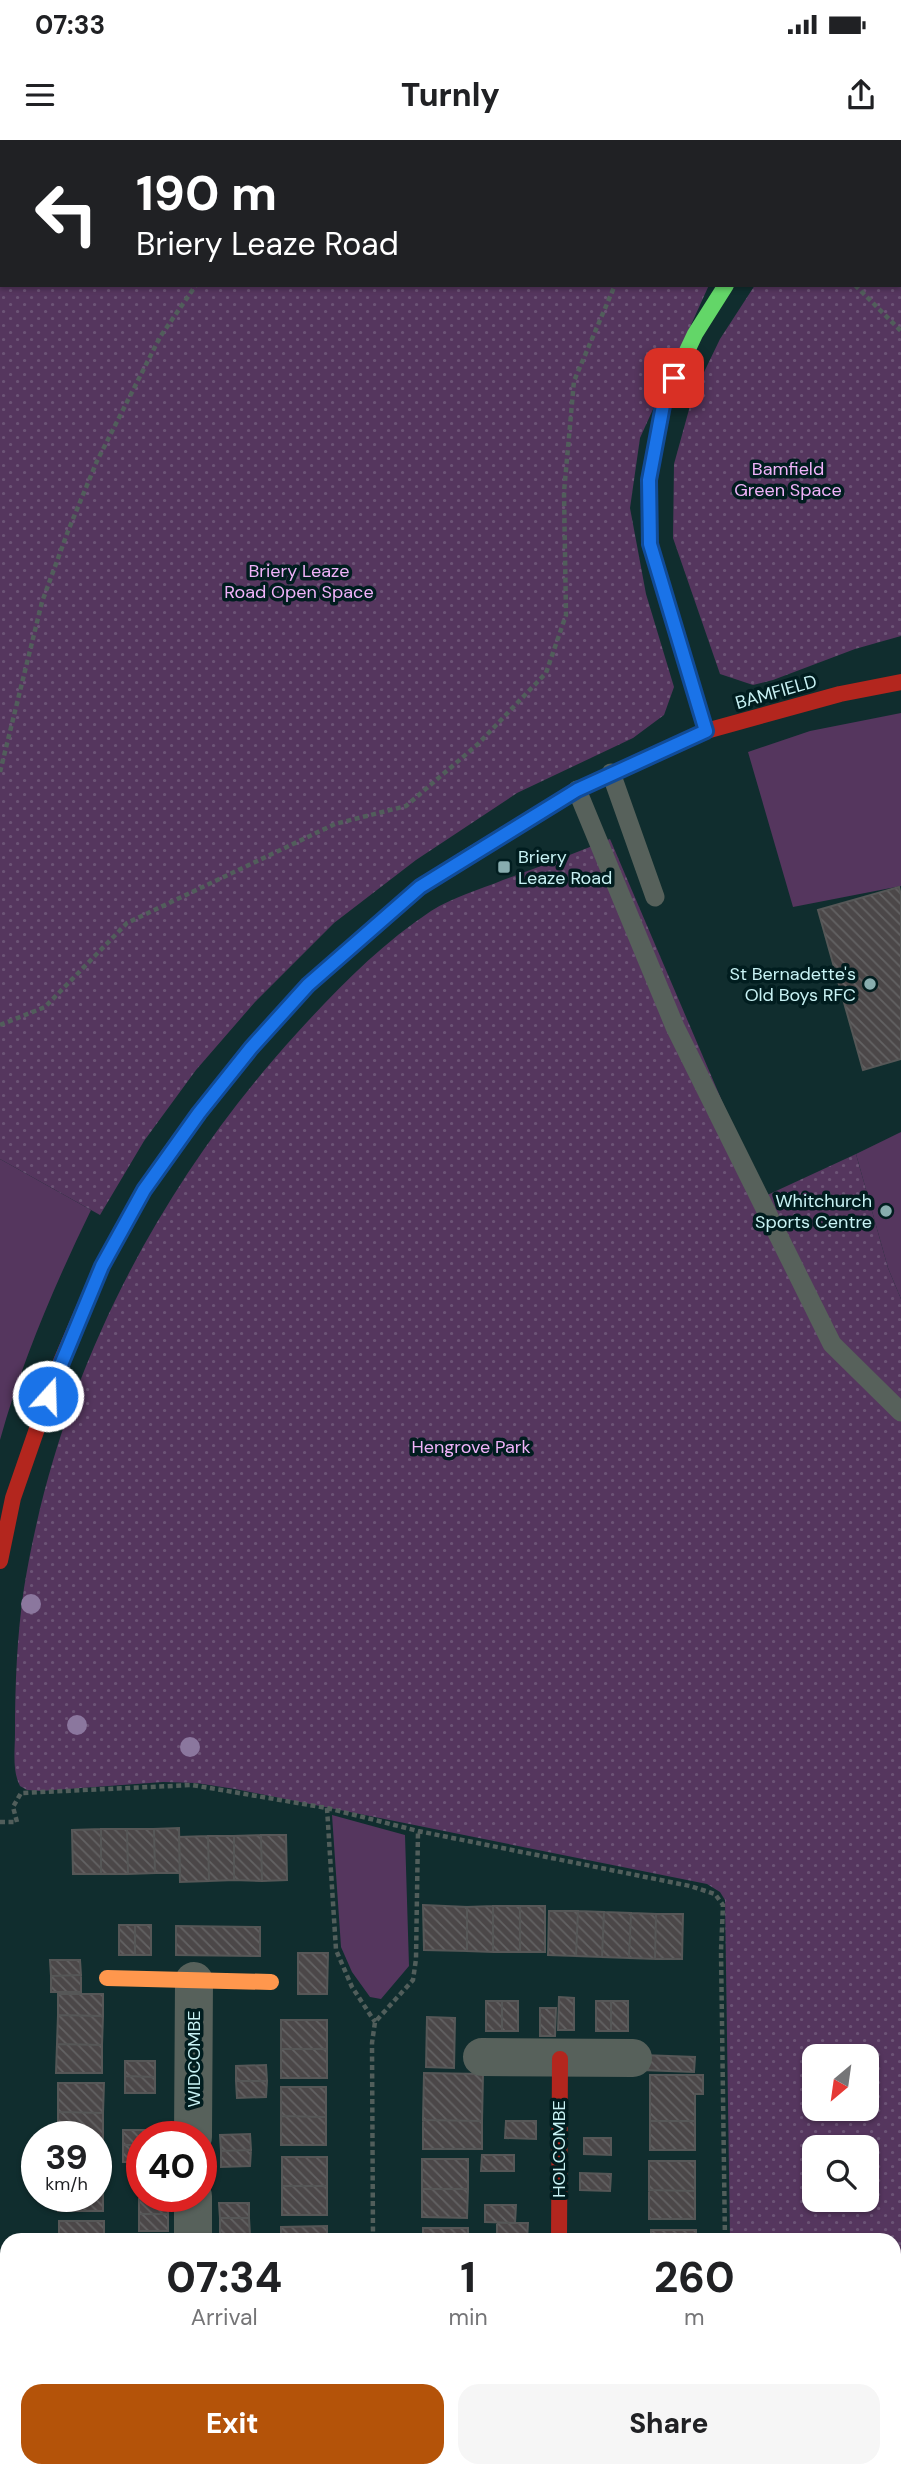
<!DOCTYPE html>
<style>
:root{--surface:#fff;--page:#f6f6f6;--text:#202124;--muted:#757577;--accent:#b45309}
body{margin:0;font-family:"DM Sans",sans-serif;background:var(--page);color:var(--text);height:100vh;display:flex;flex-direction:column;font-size:26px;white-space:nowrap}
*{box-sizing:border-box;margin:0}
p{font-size:23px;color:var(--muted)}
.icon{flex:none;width:38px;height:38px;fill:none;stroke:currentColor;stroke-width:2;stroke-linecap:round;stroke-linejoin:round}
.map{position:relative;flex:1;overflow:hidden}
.panel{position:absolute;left:0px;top:2093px;width:901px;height:245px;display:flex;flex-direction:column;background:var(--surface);border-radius:21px 21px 0 0;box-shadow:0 2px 5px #0004}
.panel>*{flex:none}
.top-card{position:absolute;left:0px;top:0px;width:901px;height:147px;box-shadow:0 2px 5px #0004;background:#202124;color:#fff;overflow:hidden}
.needle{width:46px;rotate:209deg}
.fabs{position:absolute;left:802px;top:1904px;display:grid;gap:14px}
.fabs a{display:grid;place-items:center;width:77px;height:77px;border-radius:14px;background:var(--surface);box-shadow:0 2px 5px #0004;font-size:35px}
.speed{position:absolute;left:21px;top:1981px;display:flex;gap:14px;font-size:35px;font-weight:700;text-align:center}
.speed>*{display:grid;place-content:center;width:91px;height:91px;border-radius:50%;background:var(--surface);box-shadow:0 2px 5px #0004;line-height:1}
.speed small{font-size:18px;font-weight:400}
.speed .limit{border:10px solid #d22;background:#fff;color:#111}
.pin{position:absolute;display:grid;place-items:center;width:60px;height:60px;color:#fff;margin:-30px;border-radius:14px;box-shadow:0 4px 10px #0006}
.me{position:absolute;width:77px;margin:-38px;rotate:20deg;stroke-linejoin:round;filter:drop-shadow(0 0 5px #0008)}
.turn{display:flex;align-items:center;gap:24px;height:147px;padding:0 21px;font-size:32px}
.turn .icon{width:91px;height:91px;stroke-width:2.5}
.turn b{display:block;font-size:49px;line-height:60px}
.eta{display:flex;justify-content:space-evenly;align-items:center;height:119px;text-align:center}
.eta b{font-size:42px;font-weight:800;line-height:49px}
.cta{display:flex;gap:14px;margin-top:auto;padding:14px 21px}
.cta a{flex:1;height:80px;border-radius:21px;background:var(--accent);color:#fff;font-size:28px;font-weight:800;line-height:80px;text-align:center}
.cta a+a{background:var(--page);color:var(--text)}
.status{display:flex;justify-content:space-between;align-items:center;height:49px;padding:0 35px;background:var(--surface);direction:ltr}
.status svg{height:19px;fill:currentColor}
header{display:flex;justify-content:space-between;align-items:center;height:91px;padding:0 21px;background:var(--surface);font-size:32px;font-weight:800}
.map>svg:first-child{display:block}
</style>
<div class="status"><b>07:33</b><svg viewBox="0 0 49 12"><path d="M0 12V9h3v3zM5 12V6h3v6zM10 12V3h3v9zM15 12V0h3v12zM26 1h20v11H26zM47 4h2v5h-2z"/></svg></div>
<header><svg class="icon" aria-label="menu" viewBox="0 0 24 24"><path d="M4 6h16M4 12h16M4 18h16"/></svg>Turnly<svg class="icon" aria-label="share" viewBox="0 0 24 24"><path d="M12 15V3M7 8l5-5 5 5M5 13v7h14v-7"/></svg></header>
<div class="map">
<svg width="901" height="2338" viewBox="0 0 901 2338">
<defs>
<pattern id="park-dots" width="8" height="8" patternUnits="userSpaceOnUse" patternTransform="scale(1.75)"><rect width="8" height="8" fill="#55365e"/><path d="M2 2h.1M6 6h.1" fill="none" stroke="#6c5476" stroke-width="1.8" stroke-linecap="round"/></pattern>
<pattern id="building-back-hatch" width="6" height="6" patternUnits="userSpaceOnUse" patternTransform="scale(1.75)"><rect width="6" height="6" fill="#4b4748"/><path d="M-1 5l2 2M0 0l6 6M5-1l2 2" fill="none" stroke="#636263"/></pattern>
</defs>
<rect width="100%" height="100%" fill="#102d2e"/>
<path fill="#55365e" d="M901,573V746L793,767L748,612L810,591Z
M901,992V1159L888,1128L856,1014Z
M0,1019L91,1070C55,1144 22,1221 0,1300Z
M332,1675L405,1695L409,1826L381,1859L370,1857L352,1832L341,1807Z"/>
<path fill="url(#park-dots)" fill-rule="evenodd" d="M0,0H801L2,2V145H709L640,298L630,368L646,454L674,547L664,575L633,598L517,653L416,720L334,783L255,862L196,930L144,1001L100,1075L0,1019Z
M849,0H901V496L855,509L773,540L753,545L720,534L673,398L674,324L693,255L720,199L755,145H900V2H848Z
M610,699L763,1057L856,1014L888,1128L901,1159V2338H719L720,2331H894V2100H730L725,1760L720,1752L707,1744L235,1649L196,1643L163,1642L41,1651L27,1650L20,1646C12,1631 15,1610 15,1593C15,1544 17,1496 24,1448C58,1239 155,1049 297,893C337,849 381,804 431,771C453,757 479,750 503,740C539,727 575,713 610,699ZM814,1916H866V1969H814ZM814,2007H866V2060H814Z"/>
<path fill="url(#building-back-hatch)" stroke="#565757" stroke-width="2" d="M899,747L901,755V919L863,930L818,770Z
M179,1688L180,1733H155L154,1689Z
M101,1689V1734H73L72,1690Z
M101,1689H127L128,1734H101Z
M127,1689H154L155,1733L128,1734Z
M261,1695L262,1741L234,1740V1696Z
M261,1695H286L287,1740L262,1741Z
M208,1696H234V1740L209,1741Z
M208,1696L209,1741L180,1742L179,1697Z
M423,1765L467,1767V1811L424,1810Z
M493,1766V1812L467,1811V1767Z
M493,1766H520V1812H493Z
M520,1766H545V1812H520Z
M549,1771H578L576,1816L548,1815Z
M578,1771L604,1772L602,1817L576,1816Z
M604,1772L631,1773L629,1818L602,1817Z
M631,1773L656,1774L655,1819L629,1818Z
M656,1774H683L682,1819H655Z
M119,1785H135V1815H119Z
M135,1785H151V1815H135Z
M176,1786L260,1787V1816L176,1815Z
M298,1813H328L327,1854H298Z
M50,1820H80L81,1835L51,1836Z
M81,1835V1852H51V1836Z
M58,1854H103V1876L58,1875Z
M559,1857L574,1858V1890H558Z
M486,1861H502V1891H486Z
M502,1861H518V1891H502Z
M596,1861H611V1891H596Z
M611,1861H628V1891H611Z
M540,1868H556L555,1896H540Z
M58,1875L103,1876L102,1905L57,1904Z
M427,1877L455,1878L454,1928L426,1927Z
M281,1880H327V1909H281Z
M57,1904L102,1905V1933H56Z
M281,1909H327V1938H281Z
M642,1915L695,1917L694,1932L642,1930Z
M125,1921H155V1937L125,1936Z
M266,1925L267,1941H236V1926Z
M424,1933L483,1934L482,1981L423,1980Z
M650,1935H703V1954H695V1981H650Z
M125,1936L155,1937V1953H125Z
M236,1941H267L266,1957L237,1958Z
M58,1943H104L103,1973L58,1972Z
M281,1947H326V1977L281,1976Z
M58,1972L103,1973V2001H96V1997H58Z
M281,1976L326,1977V2005H281Z
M423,1980L482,1981V2009H423Z
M506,1981H536V1999L505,1998Z
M650,1981H695V2010H650Z
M123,1990H153V1997H142V2005H123Z
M250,1994L251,2010L221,2011L220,1995Z
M584,1998H611V2015L584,2014Z
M123,2005H142V2022H123Z
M251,2010L250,2026L221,2027V2011Z
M96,2013H104L103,2042H96Z
M482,2015H514V2031H481Z
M282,2017H327V2046H282Z
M422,2019H468V2049H422Z
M649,2021H695V2051L649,2050Z
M580,2033L611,2034L610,2051L580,2050Z
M96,2042H103V2071H58V2056H96Z
M282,2046H327V2075H282Z
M422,2049H468L467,2078L422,2077Z
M649,2050L695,2051V2079H649Z
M139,2059H168V2074H139Z
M219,2063H249V2078H220Z
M485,2065H516L515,2083L485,2082Z
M139,2074H168V2091H139Z
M220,2078H249L250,2095H220Z
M59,2081H104V2100H59Z
M497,2083H528L527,2100H497Z
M327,2086V2100H281V2087Z
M423,2088H468V2100H423Z
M651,2090H696V2100H651Z"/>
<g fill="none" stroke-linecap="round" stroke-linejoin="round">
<path stroke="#515e5b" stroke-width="4.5" stroke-dasharray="5 3.5" stroke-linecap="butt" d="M353,2L356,0
M714,2V0
M855,145L901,191
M0,632L42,462L68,391L97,321L160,197L196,145
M0,885L45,867L127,783L335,684L406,666L478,604L546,533L566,475L564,352L574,241L615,145
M327,1668L336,1810L352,1847L375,1882
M0,1682H17L13,1667L21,1653L192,1645L327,1668L418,1691L690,1746L715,1754L723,1765L721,1811L725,2100
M373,2100L372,1903L375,1882L413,1840L416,1819L418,1691
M713,2338L714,2331"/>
<path stroke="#57615b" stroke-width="19" d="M611,633L655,757
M577,650L675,887L832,1204L901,1272"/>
<path stroke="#57615b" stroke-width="38" d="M819,2L820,0
M482,1917L633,1918
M193,1997L194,1841
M193,2100V2056
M0,2325H7
M621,2331H635"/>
<path stroke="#63d668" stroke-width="16" d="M706,591L650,404L649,340L664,260L695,194L726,145"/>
<path stroke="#ff974d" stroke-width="16" d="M165,1020L199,973L251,908L308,845L420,747L474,713
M107,1838L271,1842"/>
<path stroke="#b3261e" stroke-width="16" d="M474,713L577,650L706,591L840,554L901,542
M0,1421L13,1358L57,1231L102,1126L144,1050L165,1020
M559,2100L560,1919"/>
</g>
<g fill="#8b779e">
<circle cx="31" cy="1464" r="10"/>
<circle cx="77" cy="1585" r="10"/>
<circle cx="190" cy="1607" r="10"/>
</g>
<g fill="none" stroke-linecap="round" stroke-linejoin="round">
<g stroke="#114b97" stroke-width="18">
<path id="route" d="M48,1256L102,1126L144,1050L199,973L251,908L308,845L420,747L577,650L706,591L650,404L649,340L664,260L674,238"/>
</g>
<use href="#route" stroke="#1a73e8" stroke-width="12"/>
</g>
<g fill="#88adaf" stroke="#011d1f" stroke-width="2.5">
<rect x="497" y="720" width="14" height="14" rx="3.5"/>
<circle cx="870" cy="844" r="7"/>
<circle cx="886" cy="1071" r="7"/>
</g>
<g text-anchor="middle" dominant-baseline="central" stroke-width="7" stroke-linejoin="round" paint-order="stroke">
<g font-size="18" fill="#f0b3fa" stroke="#011d1f">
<text x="788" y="329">Bamfield<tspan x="788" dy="21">Green Space</tspan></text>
<text x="299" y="431">Briery Leaze<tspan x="299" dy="21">Road Open Space</tspan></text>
<text x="471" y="1307">Hengrove Park</text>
</g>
<g font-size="18" fill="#c8f2f4" stroke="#011d1f">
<text transform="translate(776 552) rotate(-16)">BAMFIELD</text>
<text transform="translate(194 1919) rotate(-90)">WIDCOMBE</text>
<text transform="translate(559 2009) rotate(-90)">HOLCOMBE</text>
</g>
<g font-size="18" fill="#c8f2f4" stroke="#011d1f" text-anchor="end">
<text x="518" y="717" text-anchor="start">Briery<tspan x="518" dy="21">Leaze Road</tspan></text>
<text x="856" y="834">St Bernadette's<tspan x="856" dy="21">Old Boys RFC</tspan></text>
<text x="872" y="1061">Whitchurch<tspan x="872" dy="21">Sports Centre</tspan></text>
</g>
</g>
</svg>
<div class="fabs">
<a><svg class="needle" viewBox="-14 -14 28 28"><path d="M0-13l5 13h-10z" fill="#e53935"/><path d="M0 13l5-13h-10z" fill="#757577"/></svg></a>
<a><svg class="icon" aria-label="search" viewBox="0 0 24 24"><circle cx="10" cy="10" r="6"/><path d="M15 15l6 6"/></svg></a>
</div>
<div class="speed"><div>39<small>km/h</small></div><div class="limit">40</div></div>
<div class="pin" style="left:674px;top:238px;background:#d93025"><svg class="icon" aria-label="arrive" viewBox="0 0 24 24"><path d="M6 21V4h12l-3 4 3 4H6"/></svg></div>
<svg class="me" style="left:48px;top:1256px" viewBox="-20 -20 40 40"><circle r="17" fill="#1a73e8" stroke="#fff" stroke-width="3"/><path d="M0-11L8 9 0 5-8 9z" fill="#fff"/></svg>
<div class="top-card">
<div class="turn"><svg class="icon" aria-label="left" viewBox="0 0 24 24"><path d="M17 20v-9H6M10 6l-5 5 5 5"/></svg><div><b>190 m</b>Briery Leaze Road</div></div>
</div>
<section class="panel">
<div class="eta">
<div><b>07:34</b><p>Arrival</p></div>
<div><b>1</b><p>min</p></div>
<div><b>260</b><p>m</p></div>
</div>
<div class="cta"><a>Exit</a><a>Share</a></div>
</section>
</div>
